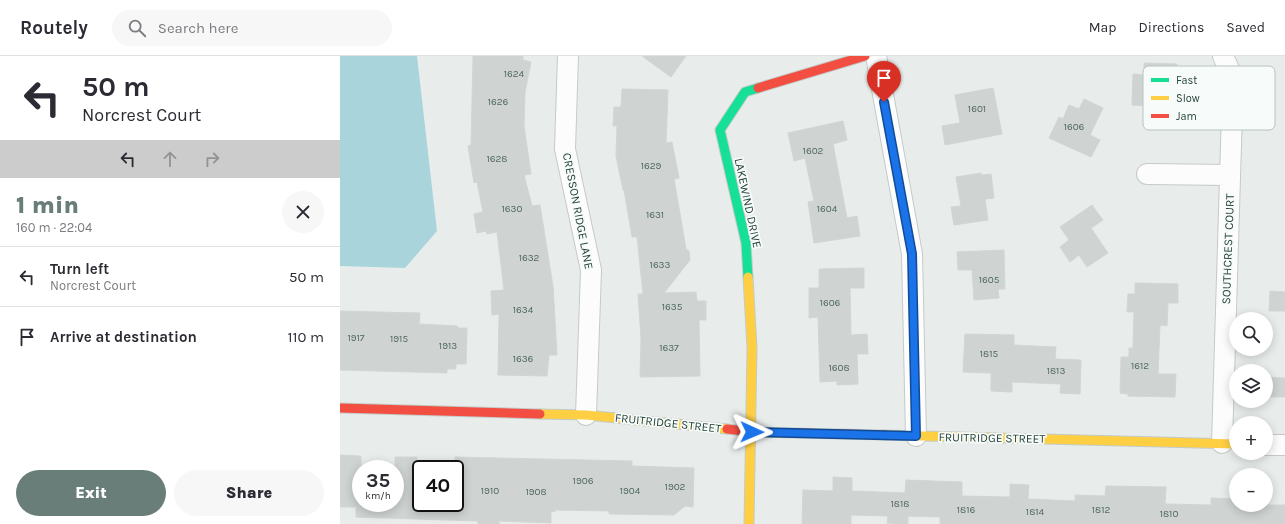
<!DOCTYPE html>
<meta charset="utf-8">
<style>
:root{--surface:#fff;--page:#f7f7f7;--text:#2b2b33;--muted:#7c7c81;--line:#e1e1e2;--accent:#697e78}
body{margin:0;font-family:Karla,sans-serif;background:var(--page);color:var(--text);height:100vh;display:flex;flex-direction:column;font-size:15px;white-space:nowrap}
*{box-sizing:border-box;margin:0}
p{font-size:13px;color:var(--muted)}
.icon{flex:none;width:22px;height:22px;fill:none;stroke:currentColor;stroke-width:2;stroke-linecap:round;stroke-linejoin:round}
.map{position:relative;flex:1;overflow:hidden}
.panel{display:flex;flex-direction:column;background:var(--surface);width:340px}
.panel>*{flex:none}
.guide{background:#fff;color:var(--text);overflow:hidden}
.controls{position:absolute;left:889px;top:256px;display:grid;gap:8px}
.controls a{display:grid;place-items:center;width:44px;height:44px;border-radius:50%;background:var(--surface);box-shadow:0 2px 10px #0003;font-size:20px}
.speed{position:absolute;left:12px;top:404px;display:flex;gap:8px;font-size:20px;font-weight:700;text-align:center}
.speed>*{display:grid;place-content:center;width:52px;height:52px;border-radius:50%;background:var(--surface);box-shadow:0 2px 10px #0003;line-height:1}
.speed small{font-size:10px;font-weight:400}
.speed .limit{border:2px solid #111;border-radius:6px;background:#fff;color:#111}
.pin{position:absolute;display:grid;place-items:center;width:34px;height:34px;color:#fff;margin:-41px -17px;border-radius:50% 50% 50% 0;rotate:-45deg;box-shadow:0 0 4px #0007}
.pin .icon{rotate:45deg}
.me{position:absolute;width:44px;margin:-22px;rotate:91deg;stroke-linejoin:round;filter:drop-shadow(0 0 3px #0008)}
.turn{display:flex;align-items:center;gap:14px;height:84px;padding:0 16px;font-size:18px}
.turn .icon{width:52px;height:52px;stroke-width:2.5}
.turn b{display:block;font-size:28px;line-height:34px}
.lanes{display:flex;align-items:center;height:38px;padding:0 16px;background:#0003;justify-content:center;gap:20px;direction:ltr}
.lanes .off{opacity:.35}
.round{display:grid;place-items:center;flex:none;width:42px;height:42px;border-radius:21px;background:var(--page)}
.head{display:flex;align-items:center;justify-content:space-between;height:68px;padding:0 16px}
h1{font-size:24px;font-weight:800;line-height:30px;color:var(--accent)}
.primary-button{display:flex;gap:8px;margin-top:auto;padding:8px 16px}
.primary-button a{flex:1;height:46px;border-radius:24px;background:var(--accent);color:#fff;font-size:16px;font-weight:800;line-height:46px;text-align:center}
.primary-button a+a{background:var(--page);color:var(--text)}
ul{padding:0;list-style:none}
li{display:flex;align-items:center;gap:12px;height:60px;padding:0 16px;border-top:1px solid var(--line)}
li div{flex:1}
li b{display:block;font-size:15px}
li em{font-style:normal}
header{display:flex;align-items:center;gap:24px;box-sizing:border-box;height:56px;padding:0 20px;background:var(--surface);border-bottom:1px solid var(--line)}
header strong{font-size:19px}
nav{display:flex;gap:22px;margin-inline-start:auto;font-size:14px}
.search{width:280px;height:36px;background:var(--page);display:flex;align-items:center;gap:10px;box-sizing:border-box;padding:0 14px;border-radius:22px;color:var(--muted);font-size:15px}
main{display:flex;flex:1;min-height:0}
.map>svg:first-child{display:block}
</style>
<header>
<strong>Routely</strong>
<div class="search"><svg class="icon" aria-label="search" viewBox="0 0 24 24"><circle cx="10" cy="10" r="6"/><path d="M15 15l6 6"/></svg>Search here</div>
<nav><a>Map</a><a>Directions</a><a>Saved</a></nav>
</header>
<main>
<section class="panel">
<div class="guide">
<div class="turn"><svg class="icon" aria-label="left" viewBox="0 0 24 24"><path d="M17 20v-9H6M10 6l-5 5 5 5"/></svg><div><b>50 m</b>Norcrest Court</div></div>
<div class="lanes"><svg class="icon" aria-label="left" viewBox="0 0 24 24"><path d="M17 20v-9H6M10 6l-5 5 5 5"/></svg><svg class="icon off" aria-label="ahead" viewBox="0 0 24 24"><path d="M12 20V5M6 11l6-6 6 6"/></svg><svg class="icon off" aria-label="right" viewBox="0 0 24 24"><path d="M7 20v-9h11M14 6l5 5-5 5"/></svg></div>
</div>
<div class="head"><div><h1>1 min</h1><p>160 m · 22:04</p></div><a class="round"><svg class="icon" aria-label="close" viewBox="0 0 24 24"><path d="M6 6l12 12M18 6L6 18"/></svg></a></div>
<ul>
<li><svg class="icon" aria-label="left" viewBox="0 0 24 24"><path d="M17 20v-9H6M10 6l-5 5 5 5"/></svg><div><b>Turn left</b><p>Norcrest Court</p></div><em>50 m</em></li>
<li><svg class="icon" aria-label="arrive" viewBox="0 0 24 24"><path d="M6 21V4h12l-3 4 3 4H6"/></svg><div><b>Arrive at destination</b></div><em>110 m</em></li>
</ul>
<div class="primary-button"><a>Exit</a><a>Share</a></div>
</section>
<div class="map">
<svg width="945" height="468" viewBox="0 0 945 468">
<rect width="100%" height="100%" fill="#e8edeb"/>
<path fill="#a9d4db" d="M0,0H77L97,175L65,212L0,210Z"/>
<path fill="#cfd4d2" stroke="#d1d6d4" d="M133,0H183V4L191,6L185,36L184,70L191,118L184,119L192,150L200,149L213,230L217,299H209L207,320L158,319L159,258L152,259L151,235L164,234L157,176L147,178L146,175L137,177L134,158L143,156L137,126L134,127L128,90L131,89Z
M302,0H346L331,21Z
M804,7L837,8L836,31H846L845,51L792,49L793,18L804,19Z
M653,32L662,78L605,89L602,70L620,67L615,39Z
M282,33L328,34L326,87L332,86L339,122L334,123L346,193L349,195L350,204L324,237L356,236L357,245H366V264H359L360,320L300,321L301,282L298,238H303L297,181H292L284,134H283L276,100L277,70H273L274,51H281Z
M744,43L763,52L750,79L760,84L751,101L709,82L719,61L723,63L729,49L739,53Z
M503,65L507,84L493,88L507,162L517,160L520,180L474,187L468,146L474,145L465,102L454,105L448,77Z
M641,117L642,119L651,118L654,142L645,143L648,164L614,169L611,151L621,150L616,121Z
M752,149L763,164L751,172L768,197L747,211L739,199L730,206L720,191L729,184L720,171Z
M664,194L665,233H658L659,242L634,244L632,214H618L617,196Z
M524,212V232H510L511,279L527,278L528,298H517L518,328L497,329V325L480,326L478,261L469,262V232H479V213Z
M795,227L838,228V247H828L827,270L820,269L818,318H836L835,341L788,340V338L780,337L781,301H789V292H793L794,256H787L788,238H795Z
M930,235L945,236V255H929Z
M0,255L80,257L79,268L117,270L119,272H127L126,308H116V313H107V317L0,314Z
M625,278L674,279V289L716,291L715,303L741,304L740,338L720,337L721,328L672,326V336L651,335V317L623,316Z
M927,321L945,322V341H926Z
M0,399L21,400V447H55V401H77L75,447H115V401L292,405V410L354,412L353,451L345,450L334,459L269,458V455L215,454V456L211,455V467L159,465V468H138V465L16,461V451H0Z
M493,421L512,422V435L565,437L566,424L622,426V440L670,441V428L689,429L688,443L735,445V439L765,440L766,430L826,431L825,448L871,449V442L896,443V449H945V468H600V461L568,460V468H563L547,467L548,460L511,459V468H462L463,434L493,435Z"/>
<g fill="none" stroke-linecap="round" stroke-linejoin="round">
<g stroke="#c5cac8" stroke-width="22">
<path id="street" d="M228,0L225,93L251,214L246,359
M536,0L572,198L576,380
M807,118L890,119
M882,387L893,22L883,0
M926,389H945"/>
</g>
<g stroke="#c3cbc8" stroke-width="11">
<path id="fast" d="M408,221L406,187L380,74L405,36L418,32"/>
</g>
<g stroke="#c3cbc8" stroke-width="11">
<path id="slow" d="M408,221L412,292L409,468
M200,358L246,359L387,373
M545,379L896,388"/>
</g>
<g stroke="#c3cbc8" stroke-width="11">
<path id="jam" d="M418,32L525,0
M0,352L200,358
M387,373L412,376L545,379"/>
</g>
<use href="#street" stroke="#fcfcfc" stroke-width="20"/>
<use href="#fast" stroke="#16e098" stroke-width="9"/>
<use href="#slow" stroke="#ffcf43" stroke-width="9"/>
<use href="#jam" stroke="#f24e42" stroke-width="9"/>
</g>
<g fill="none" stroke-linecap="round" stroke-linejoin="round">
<g stroke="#114b97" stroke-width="10">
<path id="route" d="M412,376L576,380L572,198L544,46"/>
</g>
<use href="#route" stroke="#1a73e8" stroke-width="7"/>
</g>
<g text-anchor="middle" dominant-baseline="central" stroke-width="3.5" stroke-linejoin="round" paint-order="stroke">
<g font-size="10" fill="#506761">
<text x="174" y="18">1624</text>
<text x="158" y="46">1626</text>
<text x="637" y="53">1601</text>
<text x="734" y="71">1606</text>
<text x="473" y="95">1602</text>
<text x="157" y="103">1628</text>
<text x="311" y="110">1629</text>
<text x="172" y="153">1630</text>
<text x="487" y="153">1604</text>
<text x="315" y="159">1631</text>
<text x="189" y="202">1632</text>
<text x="320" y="209">1633</text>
<text x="649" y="224">1605</text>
<text x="490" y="247">1606</text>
<text x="332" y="251">1635</text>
<text x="183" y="254">1634</text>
<text x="16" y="282">1917</text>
<text x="59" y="283">1915</text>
<text x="108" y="290">1913</text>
<text x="329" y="292">1637</text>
<text x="649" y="298">1815</text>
<text x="183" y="303">1636</text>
<text x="800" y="310">1612</text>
<text x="499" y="312">1608</text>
<text x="716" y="315">1813</text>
<text x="243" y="425">1906</text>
<text x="335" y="431">1902</text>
<text x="150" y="435">1910</text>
<text x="290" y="435">1904</text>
<text x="196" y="436">1908</text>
<text x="560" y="448">1818</text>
<text x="626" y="454">1816</text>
<text x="761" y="454">1812</text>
<text x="695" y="456">1814</text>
<text x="829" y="458">1810</text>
</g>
<g font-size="12" fill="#24423a" stroke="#f7fbf9">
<text transform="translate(408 147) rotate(78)">LAKEWIND DRIVE</text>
<text transform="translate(238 155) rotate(79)">CRESSON RIDGE LANE</text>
<text transform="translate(888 193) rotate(-88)">SOUTHCREST COURT</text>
<text transform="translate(328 367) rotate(6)">FRUITRIDGE STREET</text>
<text transform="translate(652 382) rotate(1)">FRUITRIDGE STREET</text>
</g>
</g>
<rect x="803" y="10" width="132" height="64" rx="6" fill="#f7fbf9" stroke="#b8c4c0" stroke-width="1"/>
<rect x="811" y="22" width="18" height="4" fill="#16e098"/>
<rect x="811" y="40" width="18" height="4" fill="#ffcf43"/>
<rect x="811" y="58" width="18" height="4" fill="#f24e42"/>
<g font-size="11" fill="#24423a">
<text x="836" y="28">Fast</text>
<text x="836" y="46">Slow</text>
<text x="836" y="64">Jam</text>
</g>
</svg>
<div class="controls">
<a><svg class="icon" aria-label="search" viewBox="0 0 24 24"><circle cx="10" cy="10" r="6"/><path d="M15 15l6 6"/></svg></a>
<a><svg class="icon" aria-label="layers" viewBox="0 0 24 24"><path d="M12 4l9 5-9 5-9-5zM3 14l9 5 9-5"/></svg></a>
<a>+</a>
<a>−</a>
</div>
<div class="speed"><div>35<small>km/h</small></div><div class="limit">40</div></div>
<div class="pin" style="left:544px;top:46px;background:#d93025"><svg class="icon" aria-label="arrive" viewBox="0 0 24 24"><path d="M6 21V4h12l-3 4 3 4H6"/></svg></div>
<svg class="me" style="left:412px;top:376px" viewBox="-20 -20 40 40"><path d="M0-17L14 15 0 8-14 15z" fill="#1a73e8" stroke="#fff" stroke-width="4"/></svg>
</div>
</main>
